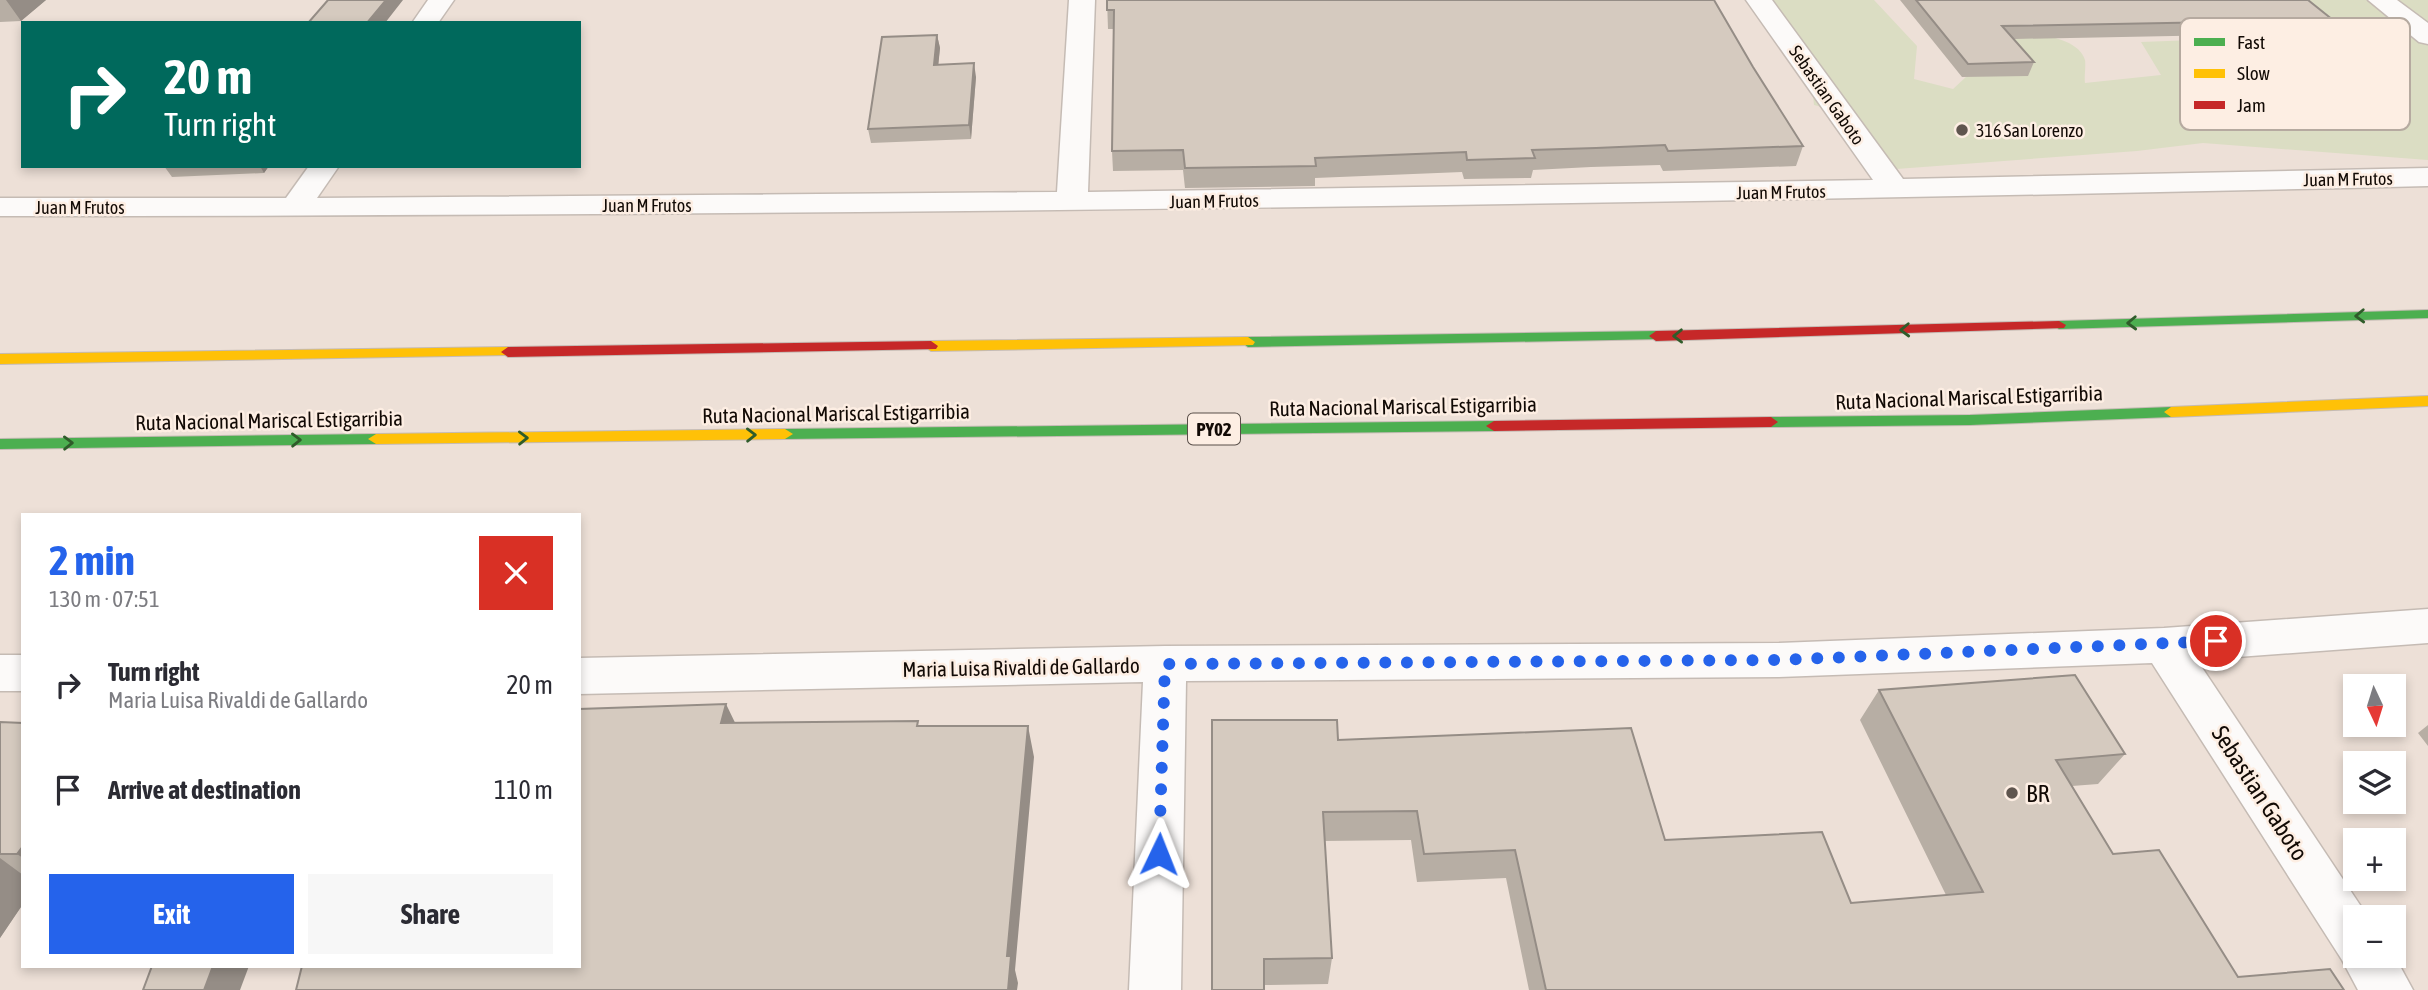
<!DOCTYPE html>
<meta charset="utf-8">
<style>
:root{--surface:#fff;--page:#f7f7f7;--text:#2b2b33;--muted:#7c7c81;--accent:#2563eb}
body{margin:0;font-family:"Asap Condensed",sans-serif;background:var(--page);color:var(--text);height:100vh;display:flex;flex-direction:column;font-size:26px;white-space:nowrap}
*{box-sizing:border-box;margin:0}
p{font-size:23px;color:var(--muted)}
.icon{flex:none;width:38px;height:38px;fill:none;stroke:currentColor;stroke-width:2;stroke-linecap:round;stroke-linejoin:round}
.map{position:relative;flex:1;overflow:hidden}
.sheet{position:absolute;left:21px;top:513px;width:560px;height:455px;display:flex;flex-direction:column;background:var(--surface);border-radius:0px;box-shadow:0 4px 10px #0003}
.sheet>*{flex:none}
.top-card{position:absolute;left:21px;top:21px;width:560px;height:147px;border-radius:0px;box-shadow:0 4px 10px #0003;background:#00695c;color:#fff;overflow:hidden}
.needle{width:46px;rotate:176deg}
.controls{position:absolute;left:2343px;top:674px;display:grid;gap:14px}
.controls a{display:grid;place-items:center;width:63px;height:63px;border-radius:0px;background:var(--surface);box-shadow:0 4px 10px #0003;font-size:35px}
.pin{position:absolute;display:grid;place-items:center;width:60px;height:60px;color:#fff;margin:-30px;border:4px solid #fff;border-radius:50%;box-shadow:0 2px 7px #0007}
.me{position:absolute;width:77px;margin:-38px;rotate:2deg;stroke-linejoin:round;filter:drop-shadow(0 0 5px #0008)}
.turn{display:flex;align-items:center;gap:24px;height:147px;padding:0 28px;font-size:32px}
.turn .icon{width:91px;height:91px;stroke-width:2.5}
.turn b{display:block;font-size:49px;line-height:60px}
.round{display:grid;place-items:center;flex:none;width:74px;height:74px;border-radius:0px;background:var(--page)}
.head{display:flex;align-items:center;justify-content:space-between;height:119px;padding:0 28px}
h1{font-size:42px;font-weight:700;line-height:52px;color:var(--accent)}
.button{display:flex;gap:14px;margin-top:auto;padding:14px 28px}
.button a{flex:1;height:80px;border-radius:0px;background:var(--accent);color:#fff;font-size:28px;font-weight:700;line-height:80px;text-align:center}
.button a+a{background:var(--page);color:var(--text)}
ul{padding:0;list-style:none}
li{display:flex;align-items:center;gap:21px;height:105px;padding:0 28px}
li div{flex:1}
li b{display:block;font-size:26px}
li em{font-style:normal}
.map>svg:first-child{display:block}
</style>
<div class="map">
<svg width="2428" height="990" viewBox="0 0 2428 990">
<rect width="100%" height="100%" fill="#ede0d7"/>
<path fill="#dbddc3" d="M1769,0H1874L1917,46L1914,79L1953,89L1980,64L1976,30C2002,32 2076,29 2085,60C2086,67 2084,76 2085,83L2161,75L2141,42L2331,35L2307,0H2428V160L2203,143L2137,151L1883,170C1865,120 1867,119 1814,105L1808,51Z"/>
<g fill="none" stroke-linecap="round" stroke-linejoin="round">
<g stroke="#c5bbb4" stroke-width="3">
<path id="street" d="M428,0H454L438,23H412Z
M1069,0H1095L1088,192L1873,180L1746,0H1772L1903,179L2428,168V186C1619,205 810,216 0,216V198H286L309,166H339L317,198L1057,192Z
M2368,0H2397L2428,23V44L2419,42Z
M2428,609V643L2197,660L2368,917H2356V956L2394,955L2413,990H2358L2342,960L2152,663L1779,677L1186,681L1181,990H1129L1143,682L579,694V658L1165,646L1779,643L2164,628Z
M0,655H23V691H0Z"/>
</g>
<g stroke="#c5bbb4" stroke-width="2">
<path id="fast" d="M2428,310V318L2059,329L2052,325L2059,321Z
M1656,331L1661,333L1663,336L1661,339L1248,347L1241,342L1248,337Z
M2171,407L2178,412L2171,417L1970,425L1771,427L1764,422L1771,417L1970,415Z
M1494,421L1502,426L1494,431L785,439L777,434L785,429Z
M376,434L384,439L376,444L0,449V439Z"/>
</g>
<g stroke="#c5bbb4" stroke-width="2">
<path id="slow" d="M1248,337L1255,342L1253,345L931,351L924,346L931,341Z
M508,347L513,349L515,352L513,355L0,364V354Z
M2428,396V406L2171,417L2164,412L2171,407Z
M785,429L793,434L785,439L376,444L368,439L376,434Z"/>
</g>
<g stroke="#c5bbb4" stroke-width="2">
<path id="jam" d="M2059,321L2066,325L2064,328L1656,341L1649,336L1656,331Z
M931,341L938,346L936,349L508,357L501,352L508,347Z
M1771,417L1778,422L1771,427L1494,431L1486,426L1494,421Z"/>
</g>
<use href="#street" fill="#fcfaf9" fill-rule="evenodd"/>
<use href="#fast" fill="#4caf50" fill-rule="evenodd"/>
<use href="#slow" fill="#ffc107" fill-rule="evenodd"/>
<use href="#jam" fill="#c62828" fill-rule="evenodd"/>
</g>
<path fill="#b7aea4" d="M0,0H46L21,21L0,22Z
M1107,0L1753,67L1803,146L1796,166L1663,171L1660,165L1591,167L1533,170L1531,178L1464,179L1462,172L1315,178V186L1185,188L1183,170L1113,171L1112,151L1114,29H1108Z
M1900,0H2308L2333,20L2324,33L2014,39L2034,62L2028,76L1962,77Z
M937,35L940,48L938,65L976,77L971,139L871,143L868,129Z
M164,166H269L264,173L172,177Z
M1879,690L2125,754L2098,784L2072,786L2113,854L2238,977L2344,990H1529L1506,878L1417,882L1411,840L1324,841L1332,958L1328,984L1264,985L1212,990L1338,740L1665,840L1851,903L1946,895L1860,720Z
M0,722L23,723V904L0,938Z
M2428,725V746L2418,733Z"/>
<path fill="#958d86" d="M6,0H46L21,21Z
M386,0H403L385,23H367Z
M937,35L940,48L937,78L934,65Z
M974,63L976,77L971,139L969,125Z
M260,166H269L264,173Z
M726,704L741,735L721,723Z
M1028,726L1034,757L1015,970L1018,983L1017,990H1008L1007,956Z
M23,846V858L17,854Z
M0,858L23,875V904L0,938Z
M213,966H249L240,990H204Z"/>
<path fill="#d5cabf" stroke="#958d86" stroke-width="2" d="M328,0H386L367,23H308Z
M1107,0H1714L1753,67L1803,146L1668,151L1665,145L1596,148L1532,150L1535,158L1467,160L1466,152L1315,158L1316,166L1185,168L1183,150L1112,151L1114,10H1107Z
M1916,0H2308L2333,20L2002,26L2034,62L1968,64Z
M937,35L934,65L974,63L969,125L868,129L882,37Z
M2075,675L2125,754L2056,760L2113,854L2159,850L2238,977L2330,969L2344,990H1546L1515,850L1424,854L1417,811L1323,812L1332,958L1264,959V990H1212V720H1337L1338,740L1631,728L1665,840L1822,832L1851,903L1983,892L1879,690Z
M726,704L721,723L918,721L917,726H1028L1007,956H1011L1008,990H296L302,966H579V709Z
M0,722L23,723V846L17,854H0Z
M152,966H213L204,990H143Z"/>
<defs><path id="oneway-chevron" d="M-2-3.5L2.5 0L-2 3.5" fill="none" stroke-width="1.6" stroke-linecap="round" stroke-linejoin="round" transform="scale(1.75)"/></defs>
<g stroke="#2f5c2a">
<use href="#oneway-chevron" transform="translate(2360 316) rotate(178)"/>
<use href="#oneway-chevron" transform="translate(2132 323) rotate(178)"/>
<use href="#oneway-chevron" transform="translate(1905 330) rotate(178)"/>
<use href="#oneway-chevron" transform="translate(1678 336) rotate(179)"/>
<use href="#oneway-chevron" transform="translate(751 435) rotate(-1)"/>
<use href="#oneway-chevron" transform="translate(523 438) rotate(-1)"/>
<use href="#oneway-chevron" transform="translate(296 440) rotate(-1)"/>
<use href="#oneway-chevron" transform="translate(68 443) rotate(-1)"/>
</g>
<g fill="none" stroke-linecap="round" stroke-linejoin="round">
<path stroke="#2563eb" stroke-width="12" stroke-dasharray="0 21.6" d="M1159,854L1165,664L1779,660L2216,641"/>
</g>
<g fill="#5f554e" stroke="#fdeee3" stroke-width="2.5">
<circle cx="1962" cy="130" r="7"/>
<circle cx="2012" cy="793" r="7"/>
</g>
<g text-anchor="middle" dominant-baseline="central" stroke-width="5" stroke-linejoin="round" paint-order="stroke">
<g font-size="18" fill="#120a05" stroke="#fdeee3">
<text transform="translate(1827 95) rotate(55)">Sebastian Gaboto</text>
<text transform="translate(2348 179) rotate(-1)">Juan M Frutos</text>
<text transform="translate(1781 192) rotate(-1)">Juan M Frutos</text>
<text transform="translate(1214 201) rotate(-1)">Juan M Frutos</text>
<text x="647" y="205">Juan M Frutos</text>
<text x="80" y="207">Juan M Frutos</text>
</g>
<g font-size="18" fill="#120a05" stroke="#fdeee3" text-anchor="start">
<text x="1976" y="130">316 San Lorenzo</text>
</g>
<rect fill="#fdeee3" stroke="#584e48" stroke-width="2" x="1188" y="413.5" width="52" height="31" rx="5"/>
<g font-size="19" font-weight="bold" fill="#120a05">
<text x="1214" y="429">PY02</text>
</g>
<g font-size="21" fill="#120a05" stroke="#fdeee3">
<text transform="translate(1969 397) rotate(-2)">Ruta Nacional Mariscal Estigarribia</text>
<text transform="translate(1403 406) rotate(-1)">Ruta Nacional Mariscal Estigarribia</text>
<text transform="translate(836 413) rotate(-1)">Ruta Nacional Mariscal Estigarribia</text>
<text transform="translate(269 420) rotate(-1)">Ruta Nacional Mariscal Estigarribia</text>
<text transform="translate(1021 667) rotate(-1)">Maria Luisa Rivaldi de Gallardo</text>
</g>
<g font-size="24" fill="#120a05" stroke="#fdeee3" text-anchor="start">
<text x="2026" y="793">BR</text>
</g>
<g font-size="24" fill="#120a05" stroke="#fdeee3">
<text transform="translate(2260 793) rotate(57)">Sebastian Gaboto</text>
</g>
</g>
<rect x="2180" y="18" width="230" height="112" rx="10" fill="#fdeee3" stroke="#b6aaa0" stroke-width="2"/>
<rect x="2194" y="38" width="31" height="8" fill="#4caf50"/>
<rect x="2194" y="69" width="31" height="9" fill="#ffc107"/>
<rect x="2194" y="101" width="31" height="8" fill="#c62828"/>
<g font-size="19" fill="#120a05">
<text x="2237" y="49">Fast</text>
<text x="2237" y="80">Slow</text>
<text x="2237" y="112">Jam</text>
</g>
</svg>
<div class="controls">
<a><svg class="needle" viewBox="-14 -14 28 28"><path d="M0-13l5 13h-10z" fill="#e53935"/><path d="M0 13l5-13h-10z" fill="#7c7c81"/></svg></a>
<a><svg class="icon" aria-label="layers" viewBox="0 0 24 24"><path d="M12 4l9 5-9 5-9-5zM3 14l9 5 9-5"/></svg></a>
<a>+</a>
<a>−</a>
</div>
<div class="pin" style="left:2216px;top:641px;background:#d93025"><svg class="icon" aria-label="arrive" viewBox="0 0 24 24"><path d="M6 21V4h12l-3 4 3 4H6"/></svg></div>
<svg class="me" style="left:1159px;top:854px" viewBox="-20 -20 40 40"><path d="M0-17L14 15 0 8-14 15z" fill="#2563eb" stroke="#fff" stroke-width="4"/></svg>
<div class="top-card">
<div class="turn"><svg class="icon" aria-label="right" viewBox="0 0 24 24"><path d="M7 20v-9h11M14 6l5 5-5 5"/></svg><div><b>20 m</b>Turn right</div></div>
</div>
<section class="sheet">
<div class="head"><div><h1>2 min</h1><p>130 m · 07:51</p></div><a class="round" style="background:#d93025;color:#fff"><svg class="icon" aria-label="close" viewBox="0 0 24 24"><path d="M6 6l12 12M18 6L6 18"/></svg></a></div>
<ul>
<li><svg class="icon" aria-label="right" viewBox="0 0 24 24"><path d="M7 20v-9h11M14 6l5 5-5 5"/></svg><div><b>Turn right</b><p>Maria Luisa Rivaldi de Gallardo</p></div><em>20 m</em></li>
<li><svg class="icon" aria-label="arrive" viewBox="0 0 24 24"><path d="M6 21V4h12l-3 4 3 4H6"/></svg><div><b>Arrive at destination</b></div><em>110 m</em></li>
</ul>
<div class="button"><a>Exit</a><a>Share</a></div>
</section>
</div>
